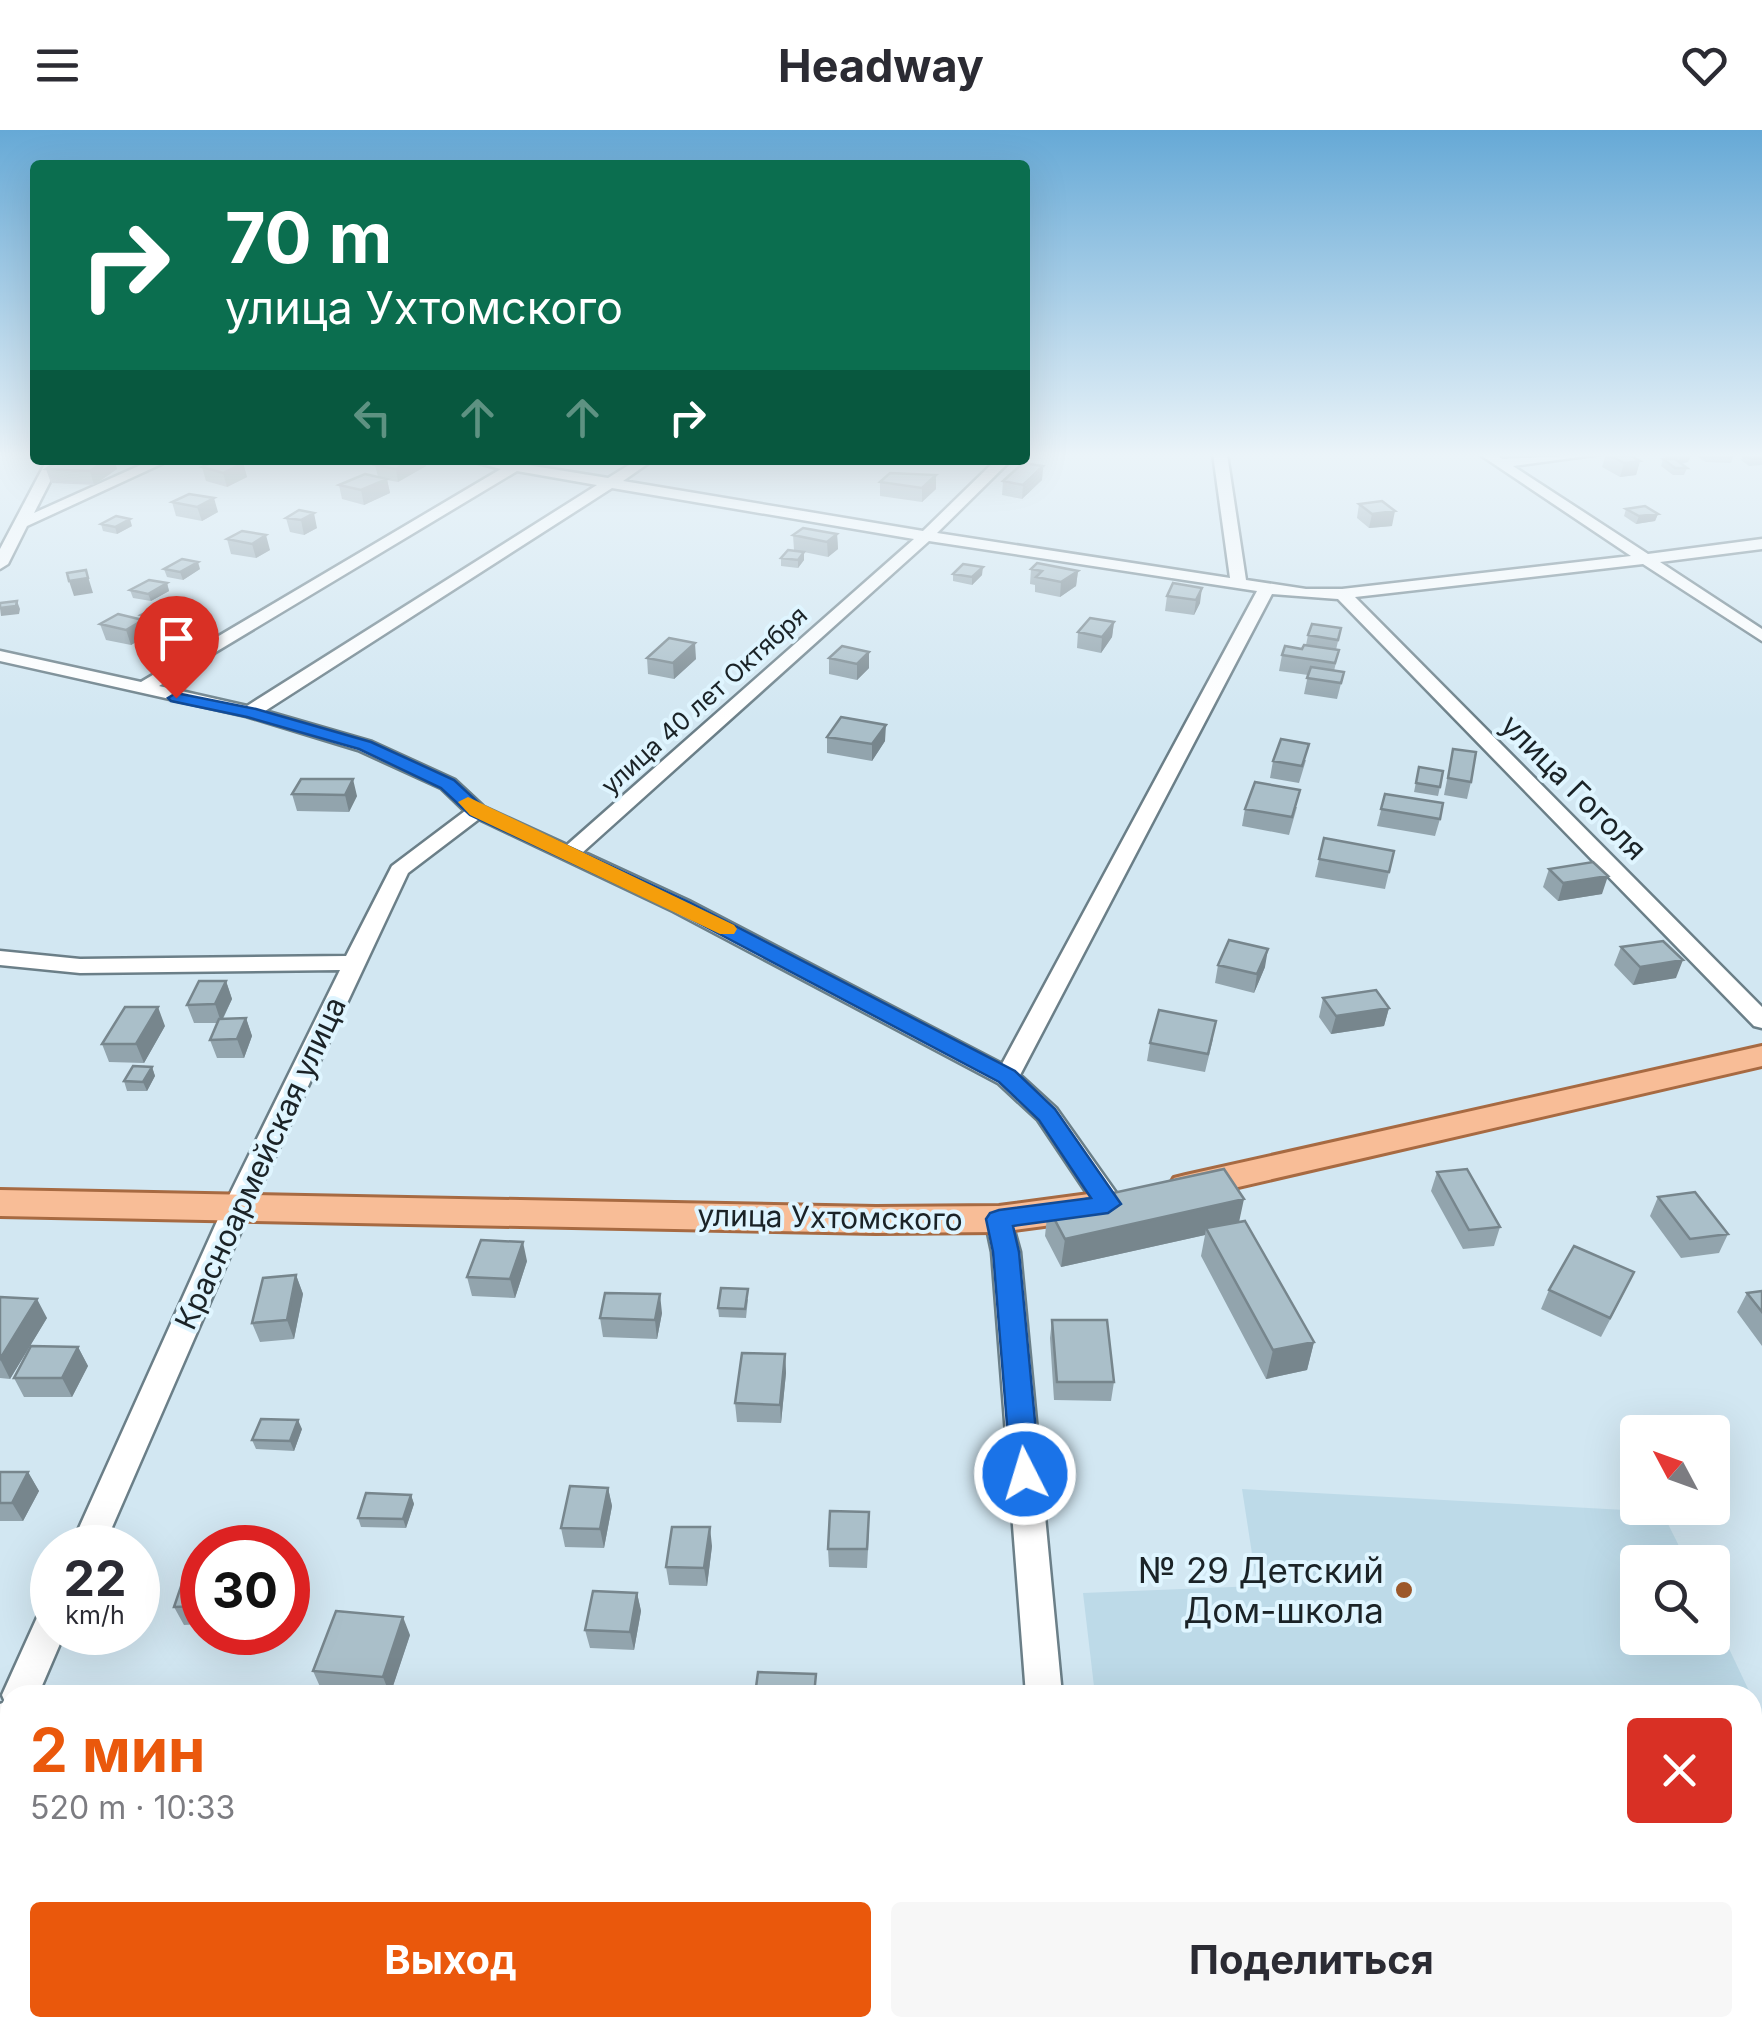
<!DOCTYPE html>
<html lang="ru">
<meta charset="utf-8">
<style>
:root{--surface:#fff;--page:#f7f7f7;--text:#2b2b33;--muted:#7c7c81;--accent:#ea580c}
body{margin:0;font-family:Inter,sans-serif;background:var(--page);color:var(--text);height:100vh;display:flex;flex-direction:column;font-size:38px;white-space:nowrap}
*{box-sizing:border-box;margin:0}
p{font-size:32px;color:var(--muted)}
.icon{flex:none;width:55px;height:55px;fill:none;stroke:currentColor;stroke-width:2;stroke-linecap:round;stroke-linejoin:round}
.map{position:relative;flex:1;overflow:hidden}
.side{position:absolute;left:0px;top:1555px;width:1762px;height:352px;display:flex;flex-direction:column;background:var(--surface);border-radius:30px 30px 0 0;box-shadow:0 10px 40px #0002}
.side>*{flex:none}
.hud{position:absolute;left:30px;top:30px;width:1000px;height:305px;border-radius:10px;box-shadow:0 10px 40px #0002;background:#0b6e4f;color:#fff;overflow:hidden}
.needle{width:65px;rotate:311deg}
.controls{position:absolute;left:1620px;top:1285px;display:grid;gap:20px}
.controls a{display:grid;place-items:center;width:110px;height:110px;border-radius:10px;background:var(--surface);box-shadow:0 10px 40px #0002;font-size:50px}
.speed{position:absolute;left:30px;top:1395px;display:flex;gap:20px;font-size:50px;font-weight:700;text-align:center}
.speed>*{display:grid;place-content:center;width:130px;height:130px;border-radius:50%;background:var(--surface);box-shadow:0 10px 40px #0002;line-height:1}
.speed small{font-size:25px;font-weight:400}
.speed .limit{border:15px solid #d22;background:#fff;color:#111}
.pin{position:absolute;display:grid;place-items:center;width:85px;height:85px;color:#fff;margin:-102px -42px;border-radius:50% 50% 50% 0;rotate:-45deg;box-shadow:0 0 10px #0007}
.pin .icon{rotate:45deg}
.me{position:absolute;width:110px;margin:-55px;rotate:355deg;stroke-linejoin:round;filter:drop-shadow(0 0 8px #0008)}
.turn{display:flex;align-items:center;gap:35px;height:210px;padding:0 30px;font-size:45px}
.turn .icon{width:130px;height:130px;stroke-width:2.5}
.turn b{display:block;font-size:70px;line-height:85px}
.lanes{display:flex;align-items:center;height:95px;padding:0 30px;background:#0003;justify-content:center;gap:50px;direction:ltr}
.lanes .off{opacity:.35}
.round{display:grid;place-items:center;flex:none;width:105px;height:105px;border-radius:10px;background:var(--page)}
.head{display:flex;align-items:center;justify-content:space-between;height:170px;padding:0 30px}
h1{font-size:60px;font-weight:700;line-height:75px;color:var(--accent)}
.primary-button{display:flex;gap:20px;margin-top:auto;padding:20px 30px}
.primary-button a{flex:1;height:115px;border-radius:10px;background:var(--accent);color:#fff;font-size:40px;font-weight:700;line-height:115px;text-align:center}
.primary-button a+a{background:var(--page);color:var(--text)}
header{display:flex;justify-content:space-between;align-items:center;height:130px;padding:0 30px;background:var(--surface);font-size:45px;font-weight:700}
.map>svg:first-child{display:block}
</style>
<header><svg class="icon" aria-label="menu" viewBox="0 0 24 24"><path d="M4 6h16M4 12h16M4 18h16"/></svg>Headway<svg class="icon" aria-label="heart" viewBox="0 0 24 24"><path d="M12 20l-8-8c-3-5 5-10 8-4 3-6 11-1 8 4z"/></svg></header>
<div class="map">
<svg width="1762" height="1907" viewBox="0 0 1762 1907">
<rect width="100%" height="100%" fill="#d2e7f2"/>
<path fill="#bddae8" d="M1242,1359L1662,1382L1687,1432H1638V1508H1712L1713,1485L1751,1565H1095L1083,1463L1257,1456Z
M1753,1567L1762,1587V1907H1134L1133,1898H1752Z"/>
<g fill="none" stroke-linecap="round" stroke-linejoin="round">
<g stroke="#6b7f88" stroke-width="5">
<path id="minor" d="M1213,324H1227L1246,450L1306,459H1342L1631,426L1479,324H1496L1502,329L1601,324L1513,336L1648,424L1762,409V419L1660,432L1762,499V511L1643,434L1355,467L1762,877V898L1754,896L1338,469L1272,464L1020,945L1056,978L1119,1067L1123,1074L1119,1081H1099L1038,990L998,953L673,781L479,689L408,743L251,1078L103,1418H70L223,1078L340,840L80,843L0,835V821L80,829L346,826L392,736L465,681L441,658L358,620L246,586L0,531V521L141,552L501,339L467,330H526L527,335L608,348L637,330H653L623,351L923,401L996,330H1011L937,403L1230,448ZM517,341L597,355L247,576L159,556ZM612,358L914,409L567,715L484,677L455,650L372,612L265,581ZM929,411L1257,461L1002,934L689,771L583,722Z
M47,330H61L34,383L152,330H170L27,396L8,434L0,439V419Z
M999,1079L1009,1082L1020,1122L1062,1565H1026L992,1122L985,1089L989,1082Z
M52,1476V1502H65L38,1565H10V1625L0,1629V1574L5,1572L2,1565L40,1481Z
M1052,1898H1094L1095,1907H1053Z"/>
</g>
<g stroke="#a76a42" stroke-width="6">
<path id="major" d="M1762,916V936L1186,1069L1174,1066L1169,1057L1174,1048L1186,1045Z
M0,1060L876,1077L999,1076L1089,1064L1102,1068L1107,1077L1102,1086L1089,1090L999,1102L876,1103L0,1086Z"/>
</g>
<use href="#minor" fill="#fff" fill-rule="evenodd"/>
<use href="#major" fill="#f8bd97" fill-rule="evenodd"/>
</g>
<path fill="#92a4ad" d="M1606,324L1640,331L1636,345L1620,347L1602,337Z
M1665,324H1688V332L1681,334L1687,338L1684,345H1673L1661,336L1663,329H1668L1664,327Z
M1693,324H1734L1731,333L1706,332Z
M1743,324H1762V335L1749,336L1741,330Z
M60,330H114L117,339L94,355L51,353L46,339Z
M384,330H425L426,336L398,352L387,350L390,363L364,375L342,369L339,355L378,347L375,335Z
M243,333L247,347L227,357L206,351L202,337Z
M1043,336L1042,350L1022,369L1002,365L1003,351Z
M880,352L936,359L922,372L880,366Z
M189,364L218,382L202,391L176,386L172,372Z
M1359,374L1392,396L1369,398L1357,388Z
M1626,379L1658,384L1655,391L1636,394L1624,386Z
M299,380L317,398L304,405L290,402L286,388Z
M101,394L132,396L117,404L103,401Z
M242,401L270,420L256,428L231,424L227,409Z
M837,404L838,419L828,427L794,420L793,405Z
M781,428L804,430L798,438L781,436Z
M164,439H200L183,450L167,447Z
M1031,439L1078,441L1076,456L1060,467L1035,462V455L1030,454Z
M953,444L982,445L972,455L953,451Z
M167,453L169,461L151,471L133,468L130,460Z
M1173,453L1200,473L1194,485L1165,481L1167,466Z
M141,485L176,487L160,496L144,493L148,505L131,515L106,510L100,494L143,490Z
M1114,492L1112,507L1101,523L1077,518L1078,502Z
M1341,498L1336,520H1339L1334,541L1344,542L1337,569L1304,564L1308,545L1279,541L1282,525L1302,519L1306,515L1308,505Z
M869,522V538L857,550L829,544V528Z
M647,528L696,529L674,549L648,544Z
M827,607L885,611L872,631L827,623Z
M1453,619L1471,652L1467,669L1444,665Z
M1306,630L1299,653L1270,648L1273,631Z
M1419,637L1440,657L1438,666L1414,662Z
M301,649L357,666L349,682L297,681L292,664Z
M1385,664L1440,689L1435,706L1377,696Z
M1297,677L1289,705L1242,696L1245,679Z
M1324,708L1394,721L1385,759L1315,747Z
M1549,739L1602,764L1558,771L1543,757Z
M1621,817L1676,848L1633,855L1614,835Z
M1218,835L1265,837L1254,863L1215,853Z
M226,851L232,869L223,889L246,888L252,906L244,928H217L210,910L218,893H194L187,875Z
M1323,868L1389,878L1384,896L1331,904L1319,887Z
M165,896L144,933L109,932L102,914Z
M1213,909L1205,942L1147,931L1150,913Z
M152,937L155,946L147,961H127L124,951Z
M1437,1042L1500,1097L1494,1116L1463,1119L1431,1061Z
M1658,1067L1728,1104L1719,1123L1681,1128L1650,1086Z
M1048,1077L1239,1092L1314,1212L1307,1240L1266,1249L1201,1126L1205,1105L1061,1137L1045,1106Z
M527,1131L515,1168L472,1166L467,1147Z
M296,1145L303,1164L294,1209L260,1212L252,1193Z
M1549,1160L1625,1161L1601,1207L1541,1179Z
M1762,1161V1216L1737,1182L1747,1163Z
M0,1167L47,1188L10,1249L0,1248Z
M748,1169L746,1188L719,1187L718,1178Z
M662,1183L657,1209L603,1207L600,1188Z
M1052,1190L1114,1252L1111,1271L1054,1270L1050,1208Z
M78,1217L88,1236L72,1267H24L14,1248Z
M785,1224L786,1243L781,1293L737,1292L735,1273Z
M302,1299L294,1321L256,1319L252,1310Z
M0,1342H28L39,1361L23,1391H0Z
M608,1358L612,1376L604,1418L565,1417L561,1398Z
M411,1365L414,1374L406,1398L361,1397L358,1388Z
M869,1400L867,1438L829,1437L828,1419Z
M712,1416L707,1456L669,1455L666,1437Z
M202,1430V1494L184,1495L174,1477Z
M637,1463L641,1481L634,1520L590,1518L585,1500Z
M410,1505L390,1565L321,1559L313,1541Z
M685,1898H746L745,1904L686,1900Z
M1184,1898H1282L1284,1907H1186Z"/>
<path fill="#77868d" d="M1691,326L1688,332L1678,334L1680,327Z
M106,330H114L117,339L94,355L90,341Z
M411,330H425L426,336L398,352L396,339Z
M1640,331L1636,345L1620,347L1624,333Z
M243,333L247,347L227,357L223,343Z
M1043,336L1042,350L1022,369L1023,355Z
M936,345V359L922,372V358Z
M387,349L390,363L364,375L361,360Z
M214,368L218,382L202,391L197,377Z
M1395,381L1392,396L1369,398L1372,384Z
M314,383L317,398L304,405L301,390Z
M1658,384L1655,391L1636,394L1639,386Z
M130,389L132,396L117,404L115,397Z
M837,404L838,419L828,427L827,412Z
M266,405L270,420L256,428L252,414Z
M804,422V430L798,438V430Z
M198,432L200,439L183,450L180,442Z
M983,437L982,445L972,455V447Z
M86,440L93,463L74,466L69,451Z
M1078,441L1076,456L1060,467L1061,452Z
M167,453L169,461L151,471L148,464Z
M1202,458L1200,473L1194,485L1196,470Z
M17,471L20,479L19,484L1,486L0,478Z
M174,479L176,487L160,496L157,488Z
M143,490L148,505L131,515L126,500Z
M1114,492L1112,507L1101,523L1102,507Z
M695,513L696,529L674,549L673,533Z
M869,522V538L857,550V534Z
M886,595L885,611L872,631V614Z
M353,649L357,666L349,682L345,665Z
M1608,746L1602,764L1558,771L1563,753Z
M1268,819L1265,837L1254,863L1257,844Z
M1683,830L1676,848L1633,855L1640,837Z
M226,851L232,869L221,892L215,874Z
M158,877L165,896L144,933L136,914Z
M1389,878L1384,896L1331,904L1336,886Z
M246,888L252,906L244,928L237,909Z
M152,937L155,946L147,961L143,952Z
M1244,1069L1238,1097L1206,1098L1205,1105L1061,1137L1065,1109Z
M523,1112L527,1131L515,1168L510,1149Z
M296,1145L303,1164L294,1209L287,1190Z
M660,1164L662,1183L657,1209L655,1190Z
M37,1169L47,1188L10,1249L0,1229Z
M1314,1212L1307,1240L1266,1249L1273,1220Z
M78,1217L88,1236L72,1267L62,1248Z
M785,1224L786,1243L781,1293L780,1275Z
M298,1290L302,1299L294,1321L290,1311Z
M28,1342L39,1361L23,1391L12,1373Z
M608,1358L612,1376L604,1418L600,1399Z
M411,1365L414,1374L406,1398L403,1389Z
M710,1397L712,1416L707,1456L704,1438Z
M637,1463L641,1481L634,1520L630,1502Z
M403,1487L410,1505L390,1565L383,1547Z"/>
<path fill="#aabfc9" stroke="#77868d" stroke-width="2.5" d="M1607,324H1628L1640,331L1624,333Z
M1744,324H1762V328L1752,329Z
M1663,329H1675L1687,338H1675Z
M60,330H106L90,341L46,339Z
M384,330H411L396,339L375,335Z
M215,331L243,333L223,343L202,337Z
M1023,333L1043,336L1023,355L1003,351Z
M890,343L936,345L922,358L880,352Z
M365,344L387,349L361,360L339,355Z
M189,364L214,368L197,377L172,372Z
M1382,371L1395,381L1372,384L1359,374Z
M1645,376L1658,384L1639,386L1626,379Z
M299,380L314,383L301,390L286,388Z
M116,386L130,389L115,397L101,394Z
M803,398L837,404L827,412L793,405Z
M242,401L266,405L252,414L227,409Z
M788,420L804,422L798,430L781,428Z
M182,429L198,432L180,442L164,439Z
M1037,433L1078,441L1061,452L1036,447L1042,441L1031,439Z
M963,434L983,437L972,447L953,444Z
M86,440L88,448L69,451L67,443Z
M149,450L167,453L148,464L130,460Z
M1173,453L1202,458L1196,470L1167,466Z
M17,471L16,476L0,478V473Z
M158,476L174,479L157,488L141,485Z
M118,484L143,490L126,500L100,494Z
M1090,488L1114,492L1102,507L1078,502Z
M1312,494L1341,498L1338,510L1308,505Z
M669,508L695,513L673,533L647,528Z
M1304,515L1339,520L1335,533L1282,525L1285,516L1302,519Z
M842,516L869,522L857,534L829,528Z
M1311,537L1344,542L1341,553L1307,548Z
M841,587L886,595L872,614L827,607Z
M1281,609L1309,614L1302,636L1273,631Z
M1453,619L1476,622L1471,652L1448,648Z
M1419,637L1443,641L1440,657L1416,653Z
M301,649H353L345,665L292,664Z
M1255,652L1300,660L1292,687L1245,679Z
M1385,664L1443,673L1440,689L1381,679Z
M1324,708L1394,721L1389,742L1319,729Z
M1593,732L1608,746L1563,753L1549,739Z
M1229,810L1268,819L1257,844L1218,835Z
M1663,811L1683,830L1640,837L1621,817Z
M199,851H226L215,874L187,875Z
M1376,860L1389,878L1336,886L1323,868Z
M125,877H158L136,914H102Z
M1159,880L1216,891L1208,924L1150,913Z
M246,888L237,909L210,910L219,889Z
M133,936L152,937L143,952L124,951Z
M1224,1039L1244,1069L1065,1109L1048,1077Z
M1467,1039L1500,1097L1469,1100L1437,1042Z
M1695,1062L1728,1104L1690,1109L1658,1067Z
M1245,1091L1314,1212L1273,1220L1206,1098Z
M481,1110L523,1112L510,1149L467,1147Z
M1574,1116L1634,1142L1610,1188L1549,1160Z
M296,1145L287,1190L252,1193L263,1148Z
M721,1158L748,1159L745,1179L718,1178Z
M1762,1161V1182L1747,1163Z
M605,1163L660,1164L655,1190L600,1188Z
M0,1167L37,1169L0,1229Z
M1052,1190H1107L1114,1252H1057Z
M31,1216L78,1217L62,1248H14Z
M742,1223L785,1224L780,1275L735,1273Z
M261,1289L298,1290L290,1311L252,1310Z
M0,1342H28L12,1373H0Z
M570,1356L608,1358L600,1399L561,1398Z
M366,1363L411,1365L403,1389L358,1388Z
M830,1381L869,1382L867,1419H828Z
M672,1397H710L704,1438L666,1437Z
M190,1430H202V1476L174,1477Z
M593,1461L637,1463L630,1502L585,1500Z
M336,1481L403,1487L383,1547L313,1541Z
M758,1542L816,1544L814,1565H755Z
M823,1898H910V1907H822Z
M1195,1898H1282L1284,1907H1197Z"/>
<linearGradient id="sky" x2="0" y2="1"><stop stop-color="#66a9d6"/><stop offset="0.55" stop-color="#ebf4f9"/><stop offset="1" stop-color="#ebf4f9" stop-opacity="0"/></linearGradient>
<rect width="1762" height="591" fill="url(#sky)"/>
<path fill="#1a73e8" stroke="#114b97" stroke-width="2.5" d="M176,563L256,579L371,612L454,650L483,677L689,772L1015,941L1055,979L1121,1074L1108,1083L1013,1096L1019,1122L1040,1344L1036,1352L1025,1356L1015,1352L1011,1344L993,1122L986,1089L990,1083L999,1080L1091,1068L1039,990L999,952L674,780L470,685L441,658L359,619L247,587L171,571L168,568Z"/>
<path fill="#f59e0b" d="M468,667L734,795L737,799L734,804H720L470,685L458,672Z"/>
<circle fill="#9c582a" stroke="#dff5ff" stroke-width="4" cx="1404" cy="1460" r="10"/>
<g text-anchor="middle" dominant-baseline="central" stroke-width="8" stroke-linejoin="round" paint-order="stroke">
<g font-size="25" fill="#1b2327" stroke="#dff5ff">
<text transform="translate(704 570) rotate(-42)">улица 40 лет Октября</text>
</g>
<g font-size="30" fill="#1b2327" stroke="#dff5ff">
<text transform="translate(1574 657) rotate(45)">улица Гоголя</text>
<text transform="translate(260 1033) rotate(-65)">Красноармейская улица</text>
<text transform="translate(830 1087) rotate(1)">улица Ухтомского</text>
</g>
<g font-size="35" fill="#1b2327" stroke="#dff5ff" text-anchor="end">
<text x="1384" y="1440">№ 29 Детский<tspan x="1384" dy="40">Дом-школа</tspan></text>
</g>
</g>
</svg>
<div class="controls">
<a><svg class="needle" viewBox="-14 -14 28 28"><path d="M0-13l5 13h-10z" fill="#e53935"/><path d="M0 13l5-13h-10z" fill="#7c7c81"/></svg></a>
<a><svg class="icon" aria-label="search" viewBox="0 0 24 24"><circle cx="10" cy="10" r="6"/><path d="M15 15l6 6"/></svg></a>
</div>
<div class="speed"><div>22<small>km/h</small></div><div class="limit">30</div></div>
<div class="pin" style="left:176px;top:568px;background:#d93025"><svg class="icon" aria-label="arrive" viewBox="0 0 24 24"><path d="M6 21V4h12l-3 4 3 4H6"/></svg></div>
<svg class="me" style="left:1025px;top:1344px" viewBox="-20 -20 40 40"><circle r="17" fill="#1a73e8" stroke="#fff" stroke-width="3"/><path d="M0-11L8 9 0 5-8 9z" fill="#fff"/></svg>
<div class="hud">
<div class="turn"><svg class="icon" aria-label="right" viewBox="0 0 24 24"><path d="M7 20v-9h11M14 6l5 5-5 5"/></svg><div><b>70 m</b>улица Ухтомского</div></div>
<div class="lanes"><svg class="icon off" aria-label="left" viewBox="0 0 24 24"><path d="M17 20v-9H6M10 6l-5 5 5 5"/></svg><svg class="icon off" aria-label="ahead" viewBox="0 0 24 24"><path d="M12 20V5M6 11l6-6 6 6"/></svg><svg class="icon off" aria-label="ahead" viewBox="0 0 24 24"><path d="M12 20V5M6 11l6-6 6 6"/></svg><svg class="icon" aria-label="right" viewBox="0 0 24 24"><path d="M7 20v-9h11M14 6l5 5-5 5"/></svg></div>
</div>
<section class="side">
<div class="head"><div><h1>2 мин</h1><p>520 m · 10:33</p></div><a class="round" style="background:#d93025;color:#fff"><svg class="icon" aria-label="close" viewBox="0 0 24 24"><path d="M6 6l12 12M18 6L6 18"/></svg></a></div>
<div class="primary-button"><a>Выход</a><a>Поделиться</a></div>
</section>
</div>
